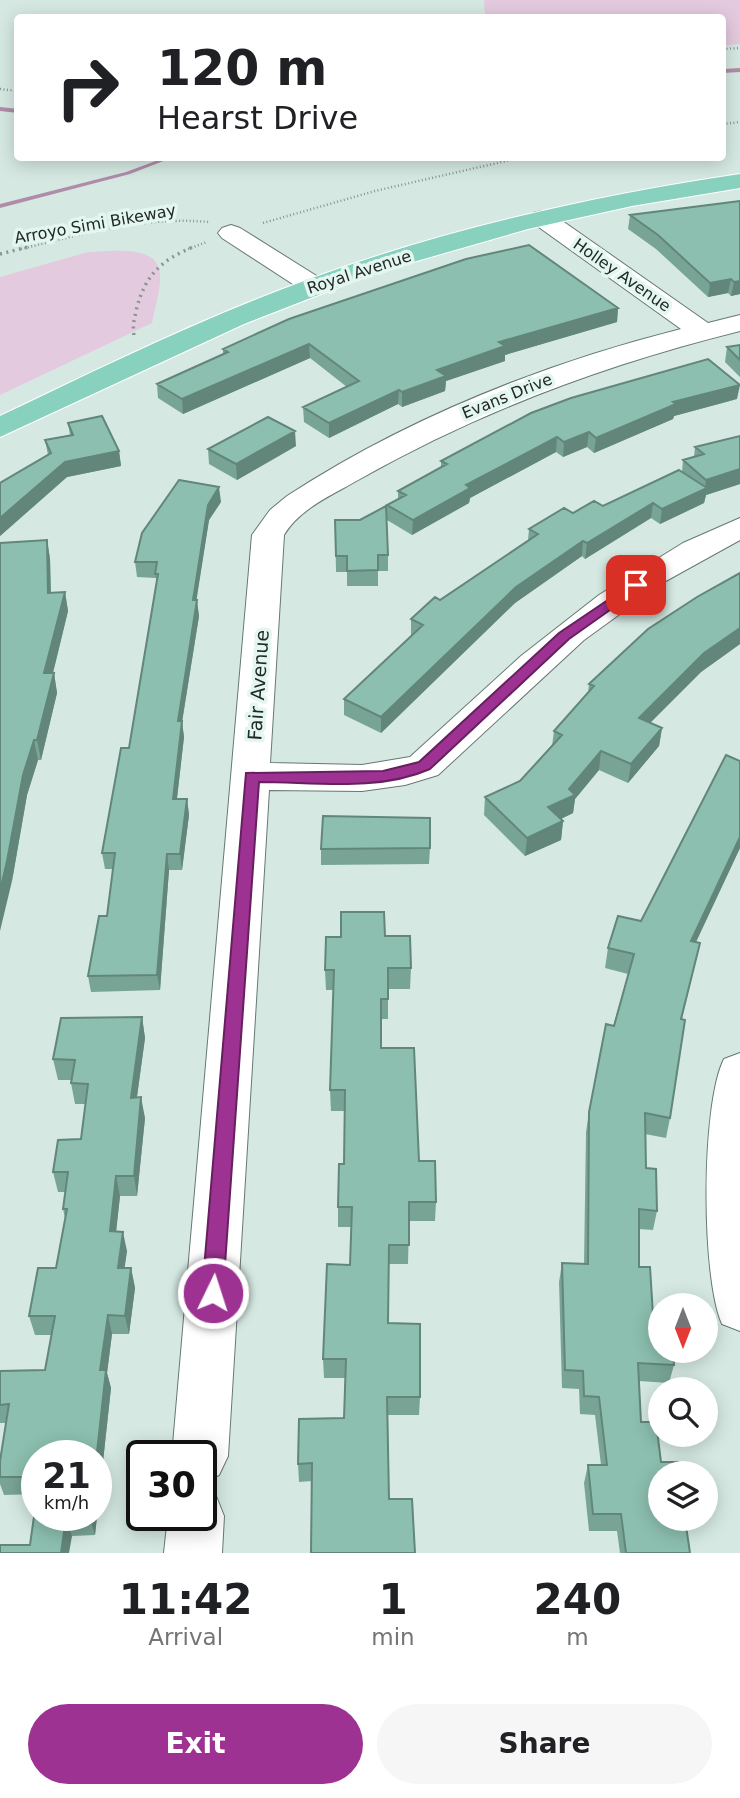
<!DOCTYPE html>
<style>
:root{--surface:#fff;--page:#f6f6f6;--text:#202124;--muted:#757577;--accent:#9d3292}
body{margin:0;font-family:"DejaVu Sans",sans-serif;background:var(--page);color:var(--text);height:100vh;display:flex;flex-direction:column;font-size:26px;white-space:nowrap}
*{box-sizing:border-box;margin:0}
p{font-size:23px;color:var(--muted)}
.icon{flex:none;width:38px;height:38px;fill:none;stroke:currentColor;stroke-width:2;stroke-linecap:round;stroke-linejoin:round}
.map{position:relative;height:1553px;overflow:hidden}
.side{display:flex;flex-direction:column;background:var(--surface);flex:1}
.side>*{flex:none}
.guide{position:absolute;left:14px;top:14px;width:712px;height:147px;border-radius:7px;box-shadow:0 4px 18px #0003;background:#fff;color:var(--text);overflow:hidden}
.needle{width:46px;rotate:180deg}
.controls{position:absolute;left:648px;top:1293px;display:grid;gap:14px}
.controls a{display:grid;place-items:center;width:70px;height:70px;border-radius:50%;background:var(--surface);box-shadow:0 4px 18px #0003;font-size:35px}
.speed{position:absolute;left:21px;top:1440px;display:flex;gap:14px;font-size:35px;font-weight:700;text-align:center}
.speed>*{display:grid;place-content:center;width:91px;height:91px;border-radius:50%;background:var(--surface);box-shadow:0 4px 18px #0003;line-height:1}
.speed small{font-size:18px;font-weight:400}
.speed .limit{border:4px solid #111;border-radius:10px;background:#fff;color:#111}
.pin{position:absolute;display:grid;place-items:center;width:60px;height:60px;color:#fff;margin:-30px;border-radius:14px;box-shadow:0 4px 10px #0006}
.me{position:absolute;width:77px;margin:-38px;rotate:4deg;stroke-linejoin:round;filter:drop-shadow(0 0 5px #0008)}
.turn{display:flex;align-items:center;gap:24px;height:147px;padding:0 28px;font-size:32px}
.turn .icon{width:91px;height:91px;stroke-width:2.5}
.turn b{display:block;font-size:49px;line-height:60px}
.eta{display:flex;justify-content:space-evenly;align-items:center;height:119px;text-align:center}
.eta b{font-size:42px;font-weight:800;line-height:49px}
.button{display:flex;gap:14px;margin-top:auto;padding:14px 28px}
.button a{flex:1;height:80px;border-radius:42px;background:var(--accent);color:#fff;font-size:28px;font-weight:800;line-height:80px;text-align:center}
.button a+a{background:var(--page);color:var(--text)}
.map>svg:first-child{display:block}
</style>
<div class="map">
<svg width="740" height="1553" viewBox="0 0 740 1553">
<rect width="100%" height="100%" fill="#d5e9e2"/>
<path fill="#e4cadf" d="M484,0H740V44L723,46V18L485,17Z
M88,252C109,252 158,243 160,274C161,289 155,308 152,323L0,395V277Z"/>
<g fill="none" stroke-linecap="round" stroke-linejoin="round">
<path fill="#b08ca9" fill-rule="evenodd" d="M740,68V72L723,73V69Z
M0,107L18,109V113L0,111Z
M164,158H171L130,174L0,208V204L126,172Z"/>
<g stroke="#667872" stroke-width="2">
<path id="minor" d="M542,211L551,213L708,323L740,315V331C607,364 480,411 360,479C334,494 300,508 284,535L270,763L362,765L410,757L521,656L599,595L683,543L740,518V540L664,582L584,640L438,775L405,785L362,791L269,790L228,1456L219,1475L201,1483V1456H172L252,535L270,510L287,496C407,418 543,364 681,329L533,223L530,218L533,213Z
M231,225L240,228L323,280L327,286L323,292H305L222,238L218,233L222,228Z
M740,1053V1331L722,1324C701,1277 701,1104 724,1059Z
M201,1490L216,1496L224,1516L222,1553H164L168,1516H201Z"/>
</g>
<g stroke="#fff" stroke-width="2">
<path id="major" d="M740,174V188L632,206L528,229L375,273L244,324L0,437V416C100,368 200,319 304,281C445,229 592,196 740,174Z"/>
</g>
<path stroke="#889691" stroke-width="2.5" stroke-dasharray="1 2.5" stroke-linecap="butt" d="M723,49L740,48
M0,89L18,91
M723,124L740,122
M263,223L375,191L519,158
M21,249C83,234 145,216 209,222
M188,249L207,242"/>
<path stroke="#889691" stroke-width="3.5" stroke-dasharray="2 4.5" stroke-linecap="butt" d="M0,254L28,247
M134,335C132,325 135,317 137,307C146,274 162,260 193,247"/>
<use href="#minor" fill="#fff" fill-rule="evenodd"/>
<use href="#major" fill="#88d1bf" fill-rule="evenodd"/>
</g>
<path fill="#78a496" d="M740,201V294L731,296L728,293L708,297L656,249L628,229L630,215Z
M618,308L617,322L505,355V361L446,381L445,391L402,407L398,404L329,438L304,422L303,407L347,387L310,358L183,414L158,398L157,384L223,354V349Z
M740,345V377L725,362L727,347Z
M737,399L674,416L673,419L594,453L587,447L563,457L556,452L470,498L469,503L412,535L387,520V505L398,499V491L441,468V461Z
M68,423L119,451L121,466L67,477L0,536V483L48,455L45,440L70,435Z
M740,436V484L706,495L704,503L660,524L651,518L585,559L582,556L515,603L381,733L344,715V699L412,635H411V619L528,540L529,529L573,513L603,506L682,472L683,460L694,457L695,447Z
M296,446L237,480L209,464L208,449Z
M221,502L209,520L196,600L199,616L182,722L184,737L177,799H187L189,815L182,870H169L160,990L91,992L88,976L107,916L113,869H105L102,853L129,748L156,584V578L137,577L135,562Z
M335,520L388,555V571H378V586H347V572H336Z
M47,540L50,559L51,592H65L68,611L53,673H54L57,693L41,760H38L27,795L12,881Z
M740,573V644L701,672L650,723L662,728L659,746L628,783L599,770L575,799L573,813L561,819L563,821L561,840L525,856L484,815L485,797L520,781L552,746L554,731L588,693L589,684Z
M740,761V848L696,942L695,963L682,1019L670,1118L666,1138L645,1134L646,1168L657,1211L653,1230L639,1229V1267L653,1315L674,1365L669,1383L639,1381L641,1422L661,1462L690,1553H620L617,1531H589L584,1483L588,1465H601L595,1415L580,1414L579,1389L562,1388L559,1282L562,1263L584,1264L586,1132L589,1112L628,974L605,968L608,948L641,921Z
M430,848L429,864L321,865V849Z
M385,936L411,968L410,989H388V1019H381V1048L419,1161L436,1202L435,1221H409L408,1264H389L388,1323L420,1397L419,1415H388L389,1499L415,1553L312,1481L299,1482L298,1464L344,1418L345,1378H324L323,1359L350,1265L351,1227H338V1207L344,1164L345,1111H331L330,1090L333,990H326L325,970Z
M142,1017L145,1038L137,1097L145,1118L137,1196H120L116,1231L127,1251L124,1268H131L135,1288L129,1334H112L107,1373L111,1388L95,1535L72,1536L30,1545L37,1495L96,1516L37,1456V1494L4,1495L0,1484V1461L6,1423H0V1371L45,1370L51,1335H35L29,1316L56,1268L65,1218L63,1209L65,1192H58L53,1172L81,1139L86,1104H75L71,1083V1080H58L53,1059Z"/>
<path fill="#62867a" d="M731,279L728,293L708,297L710,283Z
M740,281V294L731,296L734,282Z
M618,308L617,322L505,355V361L446,381L445,391L402,407V392L437,370L499,342Z
M309,344L310,358L183,414L182,399Z
M740,385L737,399L674,416L673,419L594,453L596,438L673,402Z
M399,390L398,404L329,438V423Z
M295,431L296,446L237,480L236,464Z
M589,432L587,447L563,457L564,442Z
M557,437L556,452L470,498L469,503L412,535L413,520L466,485Z
M119,451L121,466L67,477L0,536V518L65,462Z
M740,469V484L706,495L704,503L660,524L662,509L705,489L706,480Z
M219,487L221,502L209,520L194,616L193,600L208,505Z
M653,503L651,518L585,559L587,543Z
M47,540L50,559L51,612L48,593Z
M583,541L582,556L515,603L381,733V717L516,587Z
M65,592L68,611L48,693L44,673Z
M197,600L199,616L182,722L184,737L175,815L173,799L178,721Z
M740,628V644L701,672L636,737L639,718L704,653Z
M54,673L57,693L41,760L37,740Z
M662,728L659,746L628,783L631,764Z
M34,740L38,760L27,795L12,881L0,931V891L23,775Z
M601,751L599,770L575,799L573,813L546,826L548,807L569,789Z
M187,799L189,815L182,870L180,854Z
M563,821L561,840L525,856L527,838Z
M740,837V848L687,961L691,941Z
M167,854L169,870L160,990L157,975Z
M142,1017L145,1038L134,1118L131,1098Z
M141,1097L145,1118L137,1196L134,1176Z
M116,1176L120,1196L114,1251L110,1231Z
M123,1232L127,1251L122,1287L118,1268Z
M131,1268L135,1288L129,1334L125,1316Z
M108,1315L112,1334L107,1373L111,1388L95,1535L90,1518V1516H96V1461L100,1370Z
M66,1518L72,1536L69,1553H61Z"/>
<path fill="#8cbfaf" stroke="#62867a" stroke-width="2" d="M740,201V281L734,282L731,279L710,283L658,235L630,215Z
M529,245L618,308L499,342L505,346L437,370L446,376L402,392L399,390L329,423L303,407L359,381L309,344L182,399L157,384L228,352L223,349L289,319L466,259Z
M740,345V360L727,347Z
M708,359L740,385L673,402L676,404L596,438L589,432L564,442L557,437L466,485L470,488L413,520L387,505L406,495L398,491L447,464L441,461L531,413L571,398Z
M102,416L119,451L65,462L0,518V483L51,453L45,440L73,435L68,423Z
M268,417L295,431L236,464L208,449Z
M740,436V469L706,480L683,460L704,454L695,447Z
M679,470L707,488L662,509L653,503L587,543L583,541L516,587L381,717L344,699L423,625L411,619L435,597L440,600L538,534L529,529L564,508L573,513L594,501L603,506Z
M179,480L219,487L208,505L193,600H197L178,721H182L173,799H187L180,854H167L157,975L88,976L99,916H107L115,853H102L121,748H129L158,574H155L157,562H135L142,533Z
M386,506L388,555H378V570L347,571V556H336L335,520H360Z
M47,540L48,593L65,592L44,673H54L37,740H34L23,775L7,861L0,891V543Z
M740,573V628L704,653L639,718L662,728L631,764L601,751L569,789L575,795L548,807L563,821L527,838L485,797L520,781L562,735L554,731L594,686L589,684L648,629L697,597Z
M726,755L740,761V837L691,941L700,943L681,1019L685,1020L670,1118L645,1113L646,1168L656,1169L657,1211L639,1209V1267H650L653,1315H660V1351H673L674,1365L638,1363L641,1422H656L661,1462H678L679,1474H660V1519H685L690,1553H626L621,1514H593L588,1465H607L599,1397L584,1396L583,1371L565,1370L562,1263L588,1264L589,1112L606,1024L614,1026L634,954L608,948L618,916L641,921Z
M323,816L430,818V848L321,849Z
M341,912H384L385,936H410L411,968H388V999H381V1048H414L419,1161H435L436,1202H409V1245H389L388,1323L420,1324V1397H387L389,1499H412L415,1553H311L312,1463L298,1464L299,1419L344,1418L346,1359H323L327,1264L350,1265L352,1207H338L339,1164H344L345,1090H330L334,970H325L326,937H341Z
M142,1017L131,1098L141,1097L134,1176H116L110,1231L123,1232L118,1268H131L125,1316L108,1315L100,1370H106L96,1461V1456H37V1477H0V1461L9,1404L0,1405V1371L45,1370L55,1316H29L38,1268H56L67,1209H63L68,1172H53L58,1140L81,1139L88,1084L71,1083L75,1060L53,1059L61,1018Z
M37,1495V1516H90V1518H66L61,1553H0V1545H30Z"/>
<path fill="#9d3292" stroke="#66205f" stroke-width="2" d="M636,581L641,582V588L569,639L430,769C378,792 314,782 259,782L223,1293L220,1300L213,1303L205,1300L202,1293L246,773L383,771L419,762L559,633Z"/>
<g text-anchor="middle" dominant-baseline="central" stroke-width="7" stroke-linejoin="round" paint-order="stroke">
<g font-size="16" fill="#222927" stroke="#e3f6ef">
<text transform="translate(95 224) rotate(-10)">Arroyo Simi Bikeway</text>
<text transform="translate(359 272) rotate(-18)">Royal Avenue</text>
<text transform="translate(622 275) rotate(35)">Holley Avenue</text>
<text transform="translate(507 396) rotate(-22)">Evans Drive</text>
</g>
<g font-size="19" fill="#222927" stroke="#e3f6ef">
<text transform="translate(258 685) rotate(-86)">Fair Avenue</text>
</g>
</g>
</svg>
<div class="controls">
<a><svg class="needle" viewBox="-14 -14 28 28"><path d="M0-13l5 13h-10z" fill="#e53935"/><path d="M0 13l5-13h-10z" fill="#757577"/></svg></a>
<a><svg class="icon" aria-label="search" viewBox="0 0 24 24"><circle cx="10" cy="10" r="6"/><path d="M15 15l6 6"/></svg></a>
<a><svg class="icon" aria-label="layers" viewBox="0 0 24 24"><path d="M12 4l9 5-9 5-9-5zM3 14l9 5 9-5"/></svg></a>
</div>
<div class="speed"><div>21<small>km/h</small></div><div class="limit">30</div></div>
<div class="pin" style="left:636px;top:585px;background:#d93025"><svg class="icon" aria-label="arrive" viewBox="0 0 24 24"><path d="M6 21V4h12l-3 4 3 4H6"/></svg></div>
<svg class="me" style="left:213px;top:1293px" viewBox="-20 -20 40 40"><circle r="17" fill="#9d3292" stroke="#fff" stroke-width="3"/><path d="M0-11L8 9 0 5-8 9z" fill="#fff"/></svg>
<div class="guide">
<div class="turn"><svg class="icon" aria-label="right" viewBox="0 0 24 24"><path d="M7 20v-9h11M14 6l5 5-5 5"/></svg><div><b>120 m</b>Hearst Drive</div></div>
</div>
</div>
<section class="side">
<div class="eta">
<div><b>11:42</b><p>Arrival</p></div>
<div><b>1</b><p>min</p></div>
<div><b>240</b><p>m</p></div>
</div>
<div class="button"><a>Exit</a><a>Share</a></div>
</section>
